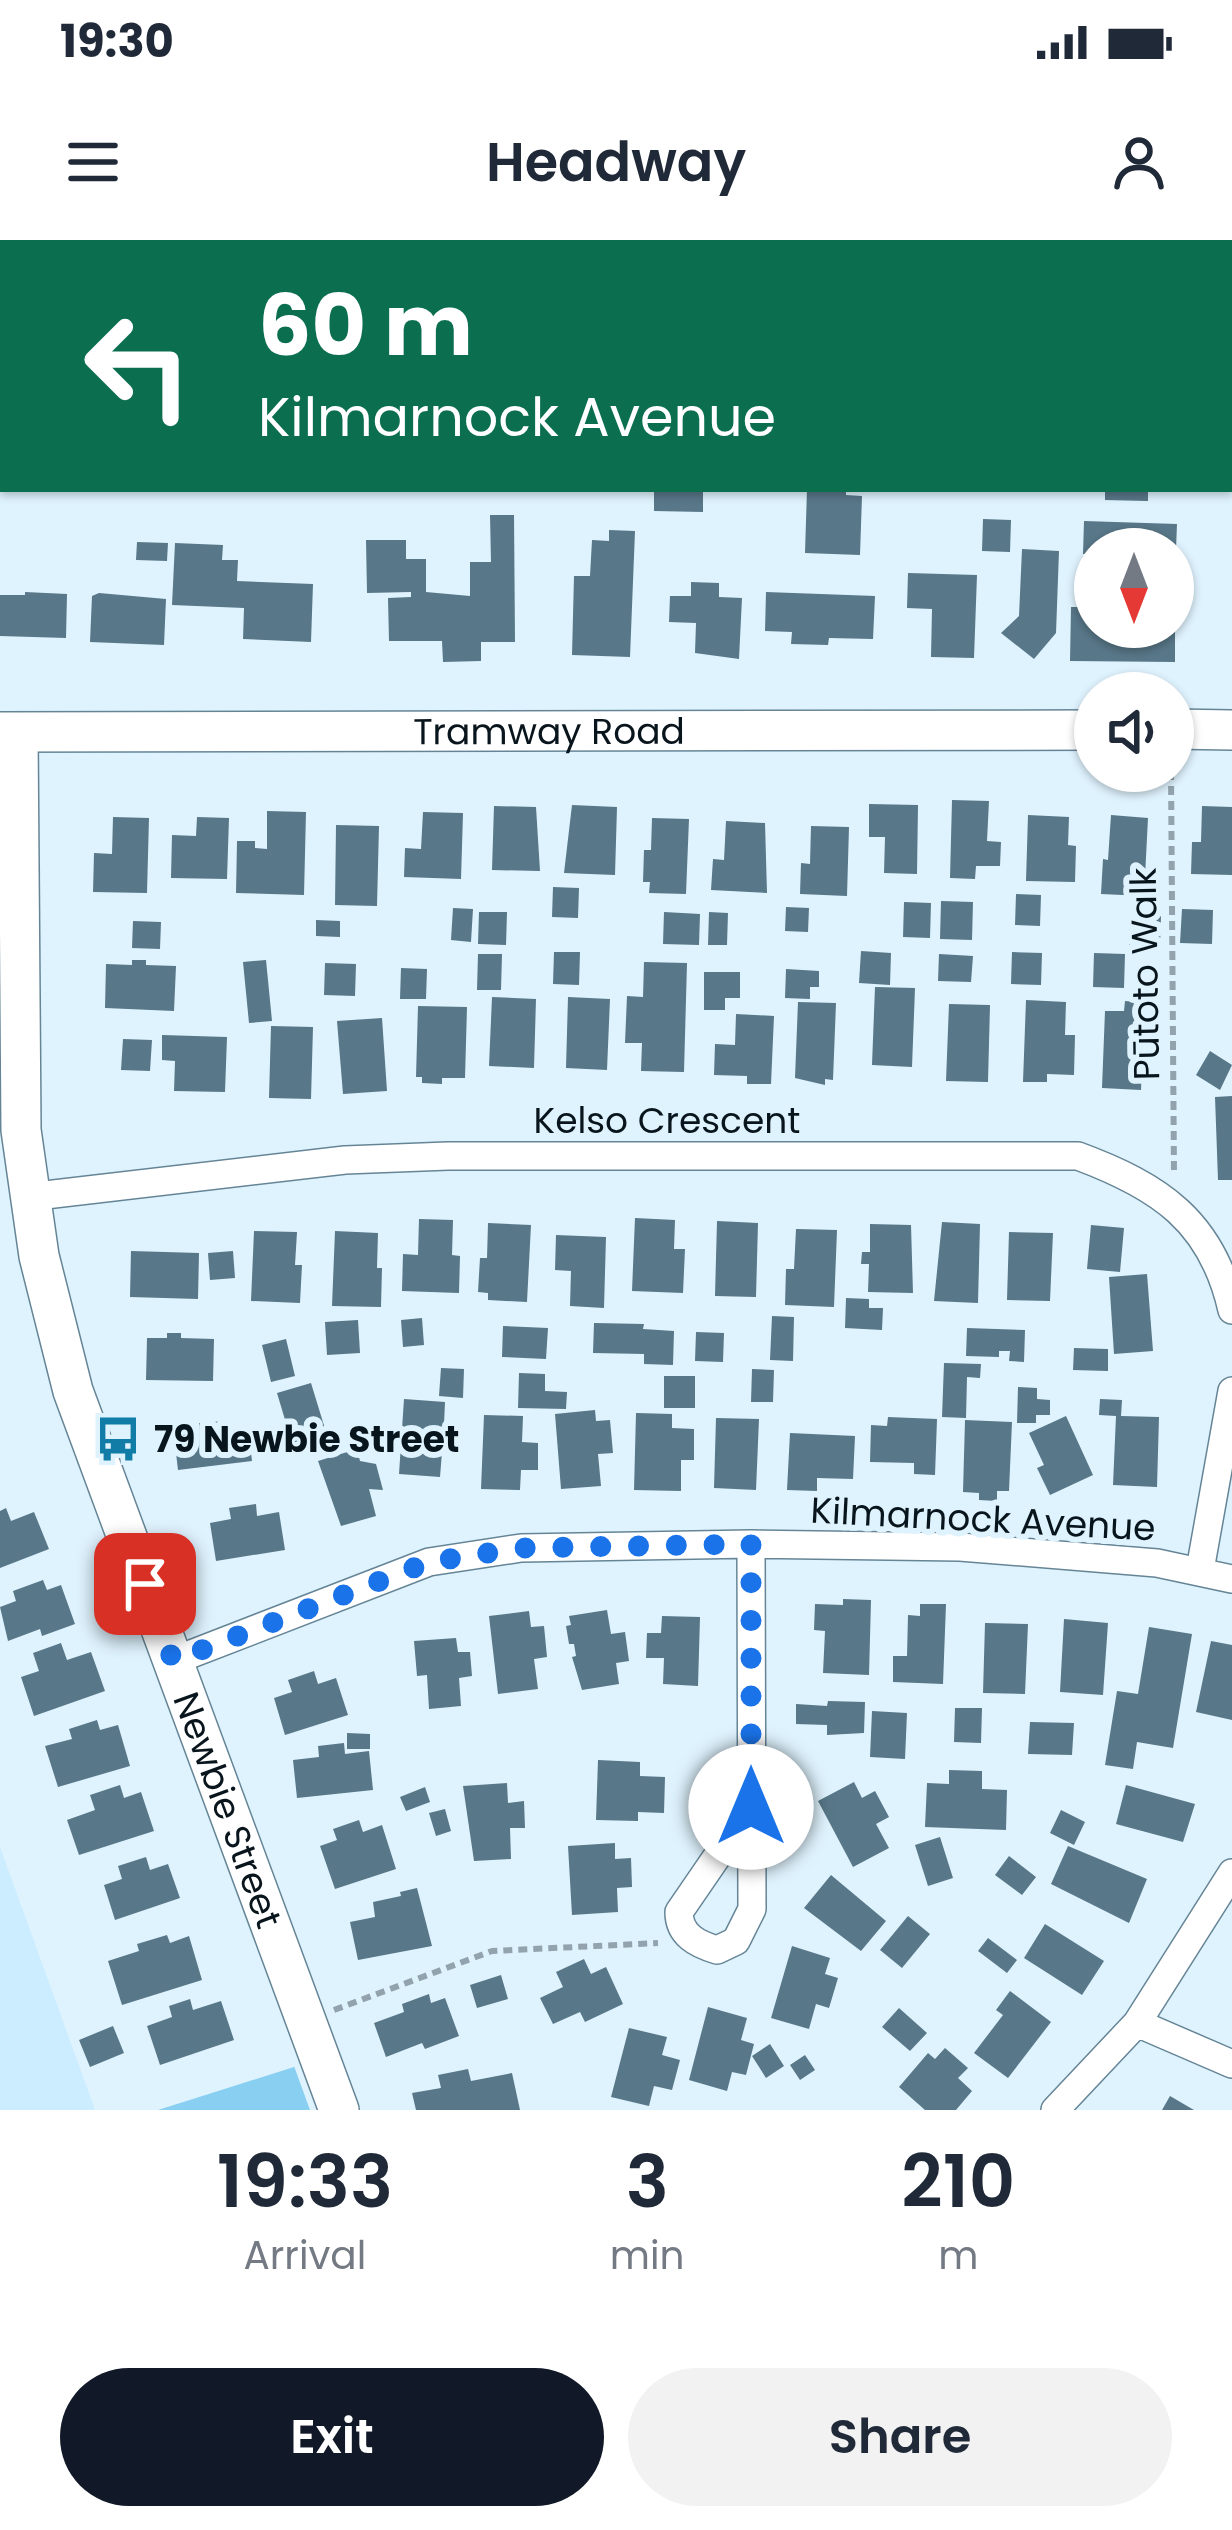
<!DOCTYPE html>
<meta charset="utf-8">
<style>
:root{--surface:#fff;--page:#f2f2f3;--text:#1f2937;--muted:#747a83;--accent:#111827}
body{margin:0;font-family:Poppins,sans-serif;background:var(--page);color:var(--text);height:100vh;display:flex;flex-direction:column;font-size:45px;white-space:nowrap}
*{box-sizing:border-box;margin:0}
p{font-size:39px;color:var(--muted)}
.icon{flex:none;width:66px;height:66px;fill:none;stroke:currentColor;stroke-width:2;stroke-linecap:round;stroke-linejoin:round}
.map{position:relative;height:1870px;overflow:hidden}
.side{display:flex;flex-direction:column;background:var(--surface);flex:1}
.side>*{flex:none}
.banner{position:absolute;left:0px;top:0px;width:1233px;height:252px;box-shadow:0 3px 9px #0004;background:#0b6e4f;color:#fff;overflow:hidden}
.needle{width:78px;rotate:180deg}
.tools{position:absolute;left:1074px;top:288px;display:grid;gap:24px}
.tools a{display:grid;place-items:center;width:120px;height:120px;border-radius:50%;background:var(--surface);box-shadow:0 3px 9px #0004;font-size:60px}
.pin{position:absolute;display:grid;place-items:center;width:102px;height:102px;color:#fff;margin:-51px;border-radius:24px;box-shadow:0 6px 18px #0006}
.me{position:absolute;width:132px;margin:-66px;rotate:0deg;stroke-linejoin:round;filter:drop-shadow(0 0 9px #0008)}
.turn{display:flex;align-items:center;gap:42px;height:252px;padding:0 60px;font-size:54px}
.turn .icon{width:156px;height:156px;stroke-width:2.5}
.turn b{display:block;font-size:84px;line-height:102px}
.eta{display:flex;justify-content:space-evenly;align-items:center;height:204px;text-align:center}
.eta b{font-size:72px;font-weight:600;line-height:84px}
.primary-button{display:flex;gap:24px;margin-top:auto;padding:24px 60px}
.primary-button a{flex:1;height:138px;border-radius:72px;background:var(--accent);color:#fff;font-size:48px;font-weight:600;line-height:138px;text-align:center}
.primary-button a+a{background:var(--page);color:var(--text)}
.status{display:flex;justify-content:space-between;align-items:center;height:84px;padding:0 60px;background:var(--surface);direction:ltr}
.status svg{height:33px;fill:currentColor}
header{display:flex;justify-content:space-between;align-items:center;height:156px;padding:0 60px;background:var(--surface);font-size:54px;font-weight:600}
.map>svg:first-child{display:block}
</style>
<div class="status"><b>19:30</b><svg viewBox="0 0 49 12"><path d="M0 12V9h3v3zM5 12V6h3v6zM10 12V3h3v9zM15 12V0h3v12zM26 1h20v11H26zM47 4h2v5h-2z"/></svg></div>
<header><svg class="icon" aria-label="menu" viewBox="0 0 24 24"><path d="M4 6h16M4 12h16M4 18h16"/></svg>Headway<svg class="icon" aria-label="person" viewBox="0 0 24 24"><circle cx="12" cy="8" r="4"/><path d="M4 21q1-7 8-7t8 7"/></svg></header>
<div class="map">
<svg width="1232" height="1870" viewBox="0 0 1232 1870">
<rect width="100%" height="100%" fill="#dff3fe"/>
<path fill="#cbedff" d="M0,1607L95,1870H0Z"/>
<path fill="#88cff2" d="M889,0H1224V3H889Z
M294,1826L310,1870H158L294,1827Z"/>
<path fill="#587788" d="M654,249H703V272L654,271Z
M807,249H846V255L862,256L860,315L805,313Z
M1105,249H1148V261L1105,260Z
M490,275H514L515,402H481V421L443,422L442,401H389L388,358L411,357V352L367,353L366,300H406V319H426V352L470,356V322H491Z
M983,279L1011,280L1010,312L982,311Z
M1084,281L1177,284L1176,309H1095V314H1083Z
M609,290L635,291L630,417L572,415L574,336H590L592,300L609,301Z
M137,302L168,303L167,321L136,320Z
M175,303L223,305L222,320H238L237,341L313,344L311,402L243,399L244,368L172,365Z
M1022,309L1059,311L1056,393L1034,419L1001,393L1019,376Z
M908,333L977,335L974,418L931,417L932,369L907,368Z
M691,342L719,343V357L742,358L739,419L695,413L696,383L669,382L670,356H691Z
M25,352L67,354L66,398L0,396V355H25Z
M766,352L875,356L873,399L829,398L828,405L791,404L792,392L765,391Z
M99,353L166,359L164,405L90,402L92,356Z
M1071,367H1095V387H1175V422L1070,421Z
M952,560L989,561L987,601L1001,602L1000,626H976L975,639L950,638Z
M869,564L918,565L917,634L884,633L885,597H869Z
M572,565L617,567L615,635L564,633Z
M494,566L536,567L540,631L492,630Z
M1202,566L1232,567V635L1191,634L1192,602H1201Z
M267,571L306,572L304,655L236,653L237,601H255V608L267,609Z
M423,572L463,573L461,639L404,637L405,608L421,609Z
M1028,575L1069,577L1068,605L1076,606L1075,642L1026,641Z
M1111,575L1148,578L1144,656L1101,654L1103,619L1108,620Z
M113,577L149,578L147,653L93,652L94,613L112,614Z
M197,577L229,578L227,639L171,638L172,595L196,596Z
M652,578L689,579L686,654L649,653L650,642H643L644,610H651Z
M726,581L765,583L767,653L711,650L713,619L724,620Z
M336,585L379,586L377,666L335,665Z
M811,586L849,587L847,656L800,654L801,623L810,624Z
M553,647L579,648L578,678L552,677Z
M1016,654L1041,655L1040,686L1015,685Z
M941,661L973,662L972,700L940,699Z
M904,662L931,663L930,698L903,697Z
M786,667L809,668L808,692L785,691Z
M453,668L473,669L471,702L451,700Z
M1182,669L1213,670L1212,704L1180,703Z
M479,672H507L506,705L478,704Z
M664,672L700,674L699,705L663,704Z
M709,672L728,673L727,705H708Z
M1130,675L1161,676L1160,708L1129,707Z
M316,680L340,681V697L316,696Z
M133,681L161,682L160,709L132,708Z
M861,711L891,713L890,745L859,743Z
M554,712H580L579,745L553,744Z
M1012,712L1042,713L1041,745L1011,744Z
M1094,713L1125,714L1124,748L1093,747Z
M478,714H502L501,750H477Z
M939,714L973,716L971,742L938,741Z
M132,720H146V725L176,726L174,771L105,768L106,724L132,725Z
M266,720L272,781L249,783L243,722Z
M644,722L687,723L684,832L641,831L642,803H625L627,756L643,757Z
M325,723L356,724L355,756L324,755Z
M401,728L427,729L426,759H400Z
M786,729L819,731V747H810V759L785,758Z
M704,732H740V758H725V770H704Z
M875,747L915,748L912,827L872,825Z
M492,757L536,759L534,828L489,826Z
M568,757L610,759L607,830L566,828Z
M1026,760L1066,762L1065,795H1075L1074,835L1047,834V842H1023Z
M1125,761L1138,762L1137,772H1144L1141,850L1102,848L1105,771H1124Z
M798,762L836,763L833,840L825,839V845L795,838Z
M949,764L990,765L988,842L946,841Z
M418,766L467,767L465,838H442V844L422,843V837H416Z
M736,774L774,776L771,844H747V836L714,835L715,804L735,805Z
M382,778L387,851L343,854L337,781Z
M271,786L313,787L311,859L269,858Z
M162,795L227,797L225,852L174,851L175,821L162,820Z
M123,799L152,800L150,831L121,830Z
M1210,811L1232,825L1220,850L1196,835Z
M1232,856V940H1218L1215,857Z
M635,978L675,980L674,1009H685L683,1053L632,1051Z
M419,979L453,980L452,1015L460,1016L459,1053L402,1051L403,1014L418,1015Z
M717,981L758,983L756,1057L715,1056Z
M942,982L980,984L978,1063L934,1061Z
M488,983L531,985L527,1062L488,1060V1053L478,1052L480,1018H487Z
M870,984L911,985L913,1053L868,1052L869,1024H861L862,1012H870Z
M1091,985L1124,988L1120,1032L1087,1029Z
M796,989L837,990L834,1067L785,1065L786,1029H794Z
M254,991L297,992L295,1025H302L300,1063L251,1061Z
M335,991L378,993L377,1028H382L381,1067L332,1066Z
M1009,992L1053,993L1050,1061L1007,1060Z
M556,995L606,997L604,1068L570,1066L571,1031L555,1030Z
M131,1011L199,1013L198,1059L130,1057Z
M233,1011L235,1038L210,1040L208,1013Z
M1147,1034L1153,1111L1114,1114L1109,1037Z
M846,1058L869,1059V1068H883L882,1090L845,1088Z
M772,1076L794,1077L793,1121L770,1120Z
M422,1078L424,1105L403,1107L401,1080Z
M358,1080L360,1113L327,1115L325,1082Z
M594,1083L644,1084L643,1089L674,1091L673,1125L644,1124V1114L593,1113Z
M503,1086L548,1088L546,1119L502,1117Z
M967,1088L1025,1090L1024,1122L1009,1121L1010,1111H999V1117L966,1116Z
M696,1092L724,1093L723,1122L695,1121Z
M167,1093H181V1098L214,1099L213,1141L146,1140L147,1098H167Z
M286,1099L295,1136L271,1142L262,1105Z
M1074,1108L1108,1109V1131L1073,1130Z
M944,1123L981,1124L980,1138L967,1137L966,1178L942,1177Z
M441,1128L464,1129L463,1158L439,1156Z
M752,1129L774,1130L773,1162H751Z
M519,1133L545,1134V1151L567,1152L566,1169L518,1168Z
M664,1136H695V1168H664Z
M311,1143L326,1192L292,1203L277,1153Z
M1018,1147L1037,1148V1159L1050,1160V1175H1036V1183H1017Z
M404,1159L445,1162L444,1184L459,1185L457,1213L442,1212L440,1237L399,1234Z
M1100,1159L1122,1160L1121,1176L1159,1177L1157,1247L1113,1245L1116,1176L1099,1175Z
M595,1170L596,1181L610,1180L613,1213L598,1214L601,1246L561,1249L555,1174Z
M636,1173L672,1174V1188L694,1189V1220H681V1251L634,1250Z
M484,1175L523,1176L522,1202L538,1203V1230H521L520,1250L481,1249Z
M1066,1176L1093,1235L1050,1255L1037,1228L1044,1225L1029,1193Z
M888,1177L937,1179L935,1235L914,1234V1223L870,1222L871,1185L887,1186Z
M716,1178L759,1179L756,1250L714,1248Z
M965,1180L1012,1182L1009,1251H997V1261L979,1260V1253L963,1252Z
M225,1181L226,1191L248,1188L252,1221L178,1230L174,1196L200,1193L199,1183Z
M790,1193L855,1196L853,1239L817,1238V1251L787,1250Z
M357,1209L360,1221L376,1224L383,1250L369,1249L376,1276L341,1286L318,1221Z
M256,1264L257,1276L279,1272L285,1310L216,1321L210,1283L231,1279L229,1268Z
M6,1268L11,1281L34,1272L49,1309L0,1328V1271Z
M43,1340L47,1350L61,1345L75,1384L42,1396L40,1389L8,1401L0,1367L16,1361L13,1351Z
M843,1359L871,1360L869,1435L823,1433L825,1391L814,1390L815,1364L843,1365Z
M920,1364H946L943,1444L893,1442V1416H907L908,1375L920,1376Z
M607,1370L611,1394L625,1392L629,1421L616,1423L619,1444L582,1450L572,1417L576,1416L574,1404H569L566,1386L571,1385L569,1376Z
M529,1371L531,1387L544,1386L547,1417L534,1419L538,1449L498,1454L489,1376Z
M662,1376L700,1377L698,1446L663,1444L664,1418H646L647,1393H661Z
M1064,1379L1108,1383L1103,1455L1060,1452Z
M985,1383L1028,1384L1025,1454L983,1453Z
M1149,1387L1192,1394L1173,1508L1137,1502L1133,1529L1105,1525L1117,1451L1138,1454Z
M456,1398L458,1412H470L472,1436L459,1438L461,1466L429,1469L427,1435L417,1436L414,1401Z
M1211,1401L1232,1405V1480L1196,1472Z
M61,1403L67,1420L91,1412L105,1451L34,1476L21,1437L39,1431L33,1413Z
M314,1431L318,1444L336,1438L348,1475L285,1495L274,1458L292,1452L288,1440Z
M828,1461L865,1462L864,1493L827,1495V1485L796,1484V1464L827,1466Z
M955,1468H982L981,1503L954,1502Z
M872,1471L907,1473L905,1519L870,1517Z
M97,1480L100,1490L118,1485L130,1526L58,1547L45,1506L72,1499L69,1489Z
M1030,1482L1074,1483L1072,1515L1028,1514Z
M347,1493L370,1494V1509H347Z
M344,1503L345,1514L369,1511L373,1550L297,1558L293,1520L319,1517L318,1506Z
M598,1520L640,1522V1536L665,1537L664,1573L638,1572V1581L596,1580Z
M949,1530L982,1531V1549L1007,1550L1006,1590L925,1587L927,1543L949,1544Z
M854,1542L862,1558L875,1551L889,1577L876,1584L889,1608L853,1627L818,1561Z
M507,1543L508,1563L524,1561L525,1588H510L511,1619L474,1621L463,1546Z
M120,1545L124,1558L141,1552L154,1591L79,1615L67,1580L95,1570L90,1555Z
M1126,1545L1195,1564L1183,1602L1116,1584Z
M425,1547L430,1562L406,1571L400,1557Z
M445,1569L451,1591L436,1596L429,1573Z
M1061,1570L1085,1582L1074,1605L1050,1593Z
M359,1580L363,1592L382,1585L396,1629L335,1649L320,1606L337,1600L333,1589Z
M940,1597L953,1638L928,1646L915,1605Z
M615,1603V1619L631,1618L632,1647L617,1648L618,1672L572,1675L568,1606Z
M1068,1606L1147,1639L1129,1683L1051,1644Z
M1009,1616L1036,1637L1022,1655L995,1635Z
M146,1617L150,1630L168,1624L180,1658L115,1680L104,1645L122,1639L118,1626Z
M831,1635L886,1681L861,1711L804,1668Z
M417,1648L432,1706L358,1720L350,1682L375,1677L373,1662L401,1656L400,1652Z
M908,1676L930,1694L902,1728L880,1710Z
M1045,1684L1104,1721L1082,1755L1024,1718Z
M167,1695L170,1703L189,1696L202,1740L122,1765L108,1721L139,1711L137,1704Z
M988,1698L1017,1720L1007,1733L978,1711Z
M792,1706L830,1718L825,1734L838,1738L829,1768L816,1764L809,1789L771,1778Z
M584,1719L591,1734L606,1727L623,1764L585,1782L580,1772L553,1784L540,1758L563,1747L556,1732Z
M501,1735L508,1759L477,1768L470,1745Z
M1010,1751L1051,1782L1008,1838L974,1813L1003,1775L996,1770Z
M429,1754L431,1763L445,1758L459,1796L425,1809L422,1803L386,1817L374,1783L404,1772L402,1764Z
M190,1759L193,1770L221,1761L234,1800L160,1825L147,1786L172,1777L169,1766Z
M708,1767L747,1778L741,1800L754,1804L746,1835L732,1832L727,1851L689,1840Z
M899,1768L927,1793L910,1811L882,1787Z
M113,1786L124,1813L90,1827L79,1800Z
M629,1788L667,1797L662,1815L680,1820L672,1850L654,1846L649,1866L611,1857Z
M770,1804L784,1826L766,1838L752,1816Z
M945,1808L968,1828L958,1838L972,1851L956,1870H925L899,1847L928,1813L935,1819Z
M805,1815L815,1830L800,1840L790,1825Z
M468,1829L471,1841L512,1833L520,1870H416L412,1853L441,1848L438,1835Z
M1170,1856L1194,1870H1162Z"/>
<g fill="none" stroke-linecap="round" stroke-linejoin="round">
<g stroke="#658596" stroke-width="30">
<path id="street" d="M850,0V3
M28,957L345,920L448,916H1078C1159,946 1212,981 1232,1070
M751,1304L752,1669L736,1701L717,1710C697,1704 679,1695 679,1672L751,1567
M1200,1330L1232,1151
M173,1421L429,1322L521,1308L751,1304L960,1307L1157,1323L1232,1339
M1137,1783L1232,1824
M1055,1870L1137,1783L1232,1633"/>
</g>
<g stroke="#658596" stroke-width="42">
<g id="secondary">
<path d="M1173,489L1232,490"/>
<path id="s1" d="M0,492L1095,490"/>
<path id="s2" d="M18,493L21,890L39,1016L73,1151L339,1870"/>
</g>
</g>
<path stroke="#92a3ad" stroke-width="6" stroke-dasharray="9 6" stroke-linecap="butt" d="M1171,531L1174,934
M334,1770L492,1711L658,1703"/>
<use href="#street" stroke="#fff" stroke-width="27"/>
<use href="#secondary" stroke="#fff" stroke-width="39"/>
</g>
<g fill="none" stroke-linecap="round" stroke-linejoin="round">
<path stroke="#1a73e8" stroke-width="21" stroke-dasharray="0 37.8" d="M145,1344L173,1421L429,1322L521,1308L751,1304V1567"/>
</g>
<defs>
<g id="bus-bare" transform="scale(3.6)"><path d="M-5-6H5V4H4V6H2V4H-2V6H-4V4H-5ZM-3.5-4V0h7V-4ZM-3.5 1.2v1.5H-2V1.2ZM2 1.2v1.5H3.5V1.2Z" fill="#117da6" stroke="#dff3fe" stroke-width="2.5" paint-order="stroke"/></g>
</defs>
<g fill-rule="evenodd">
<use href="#bus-bare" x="118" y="1199"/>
</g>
<g text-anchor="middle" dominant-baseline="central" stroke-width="12" stroke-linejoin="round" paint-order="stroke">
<g font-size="36" fill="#09151c" stroke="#dff3fe">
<text stroke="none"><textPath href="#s1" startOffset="549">Tramway Road</textPath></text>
<text transform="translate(1145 734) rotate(-91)">Pūtoto Walk</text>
<text x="667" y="880">Kelso Crescent</text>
<text transform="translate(983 1279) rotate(3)">Kilmarnock Avenue</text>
<text stroke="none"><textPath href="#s2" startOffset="1110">Newbie Street</textPath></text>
</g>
<g font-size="36" font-weight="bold" fill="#09151c" stroke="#dff3fe" text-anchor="start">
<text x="154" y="1199">79 Newbie Street</text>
</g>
</g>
</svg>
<div class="tools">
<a><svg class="needle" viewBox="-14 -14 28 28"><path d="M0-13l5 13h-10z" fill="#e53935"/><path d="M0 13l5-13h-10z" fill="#747a83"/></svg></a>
<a><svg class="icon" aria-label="sound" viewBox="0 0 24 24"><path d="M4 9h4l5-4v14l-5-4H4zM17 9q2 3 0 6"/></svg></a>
</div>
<div class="pin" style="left:145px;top:1344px;background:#d93025"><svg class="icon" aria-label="arrive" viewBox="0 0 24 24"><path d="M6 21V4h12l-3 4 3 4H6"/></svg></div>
<svg class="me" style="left:751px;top:1567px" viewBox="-20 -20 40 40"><circle r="19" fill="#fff"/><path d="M0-13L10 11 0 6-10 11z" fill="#1a73e8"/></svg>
<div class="banner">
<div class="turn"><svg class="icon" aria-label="left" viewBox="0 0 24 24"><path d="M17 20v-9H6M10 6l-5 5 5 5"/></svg><div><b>60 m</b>Kilmarnock Avenue</div></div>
</div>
</div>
<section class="side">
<div class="eta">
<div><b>19:33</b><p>Arrival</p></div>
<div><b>3</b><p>min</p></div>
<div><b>210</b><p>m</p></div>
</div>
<div class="primary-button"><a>Exit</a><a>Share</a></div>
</section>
